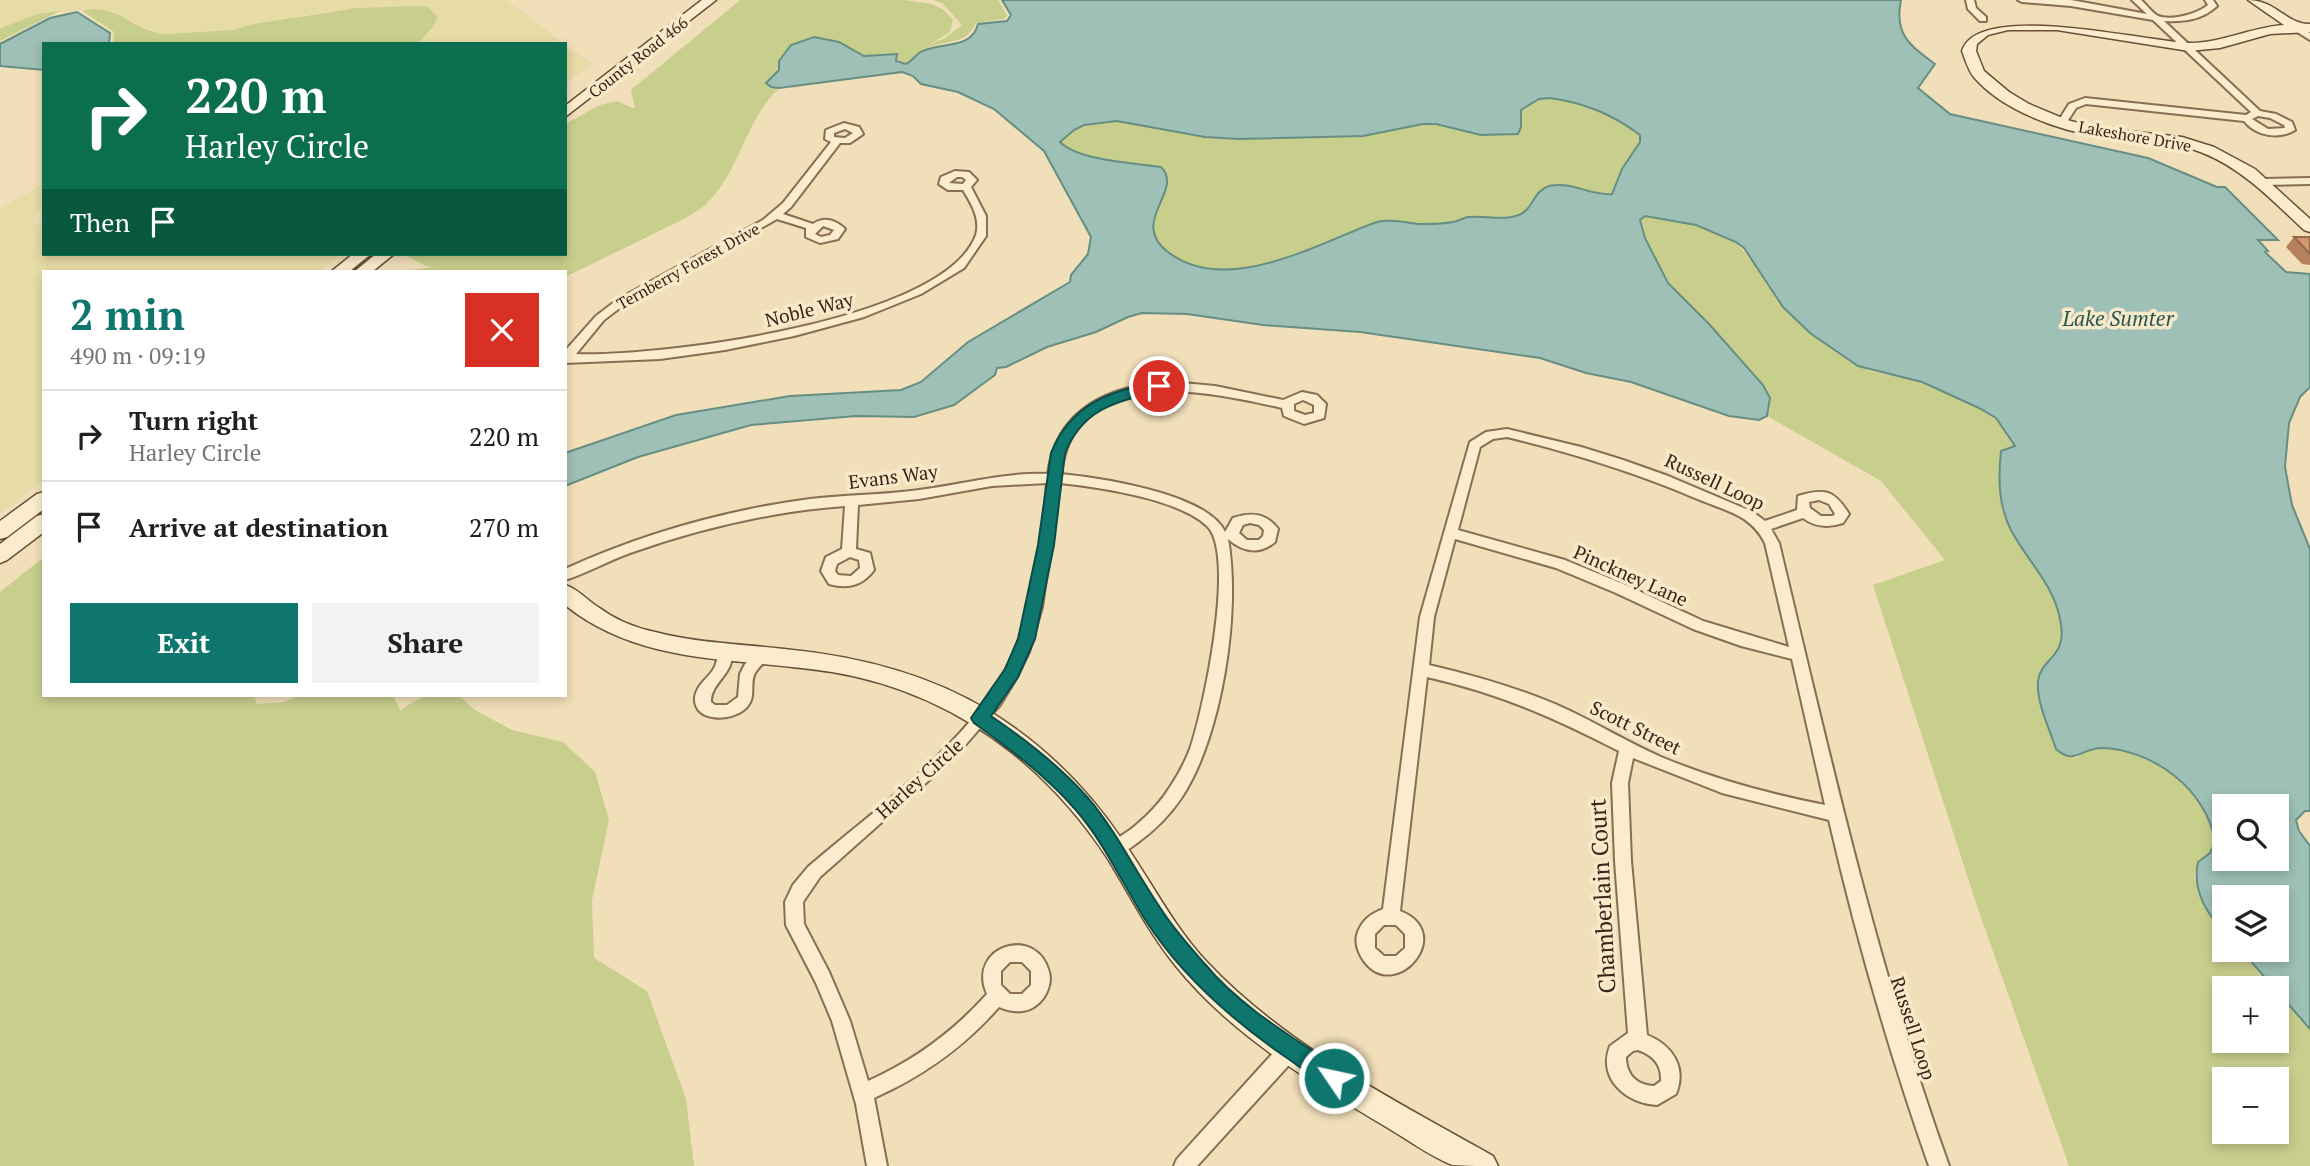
<!DOCTYPE html>
<meta charset="utf-8">
<style>
:root{--surface:#fff;--page:#f2f2f2;--text:#202124;--muted:#757577;--line:#e0e0e0;--accent:#0f766e}
body{margin:0;font-family:"PT Serif",serif;background:var(--page);color:var(--text);height:100vh;display:flex;flex-direction:column;font-size:26px;white-space:nowrap}
*{box-sizing:border-box;margin:0}
p{font-size:23px;color:var(--muted)}
.icon{flex:none;width:38px;height:38px;fill:none;stroke:currentColor;stroke-width:2;stroke-linecap:round;stroke-linejoin:round}
.map{position:relative;flex:1;overflow:hidden}
.sheet{position:absolute;left:42px;top:270px;width:525px;height:427px;display:flex;flex-direction:column;background:var(--surface);border-radius:0px;box-shadow:0 4px 10px #0003}
.sheet>*{flex:none}
.top-card{position:absolute;left:42px;top:42px;width:525px;height:214px;border-radius:0px;box-shadow:0 4px 10px #0003;background:#0b6e4f;color:#fff;overflow:hidden}
.buttons{position:absolute;left:2212px;top:794px;display:grid;gap:14px}
.buttons a{display:grid;place-items:center;width:77px;height:77px;border-radius:0px;background:var(--surface);box-shadow:0 4px 10px #0003;font-size:35px}
.pin{position:absolute;display:grid;place-items:center;width:60px;height:60px;color:#fff;margin:-30px;border:4px solid #fff;border-radius:50%;box-shadow:0 2px 7px #0007}
.me{position:absolute;width:77px;margin:-38px;rotate:304deg;stroke-linejoin:round;filter:drop-shadow(0 0 5px #0008)}
.turn{display:flex;align-items:center;gap:24px;height:147px;padding:0 28px;font-size:32px}
.turn .icon{width:91px;height:91px;stroke-width:2.5}
.turn b{display:block;font-size:49px;line-height:60px}
.then{display:flex;align-items:center;height:66px;padding:0 28px;background:#0003;gap:14px;font-size:26px}
.round{display:grid;place-items:center;flex:none;width:74px;height:74px;border-radius:0px;background:var(--page)}
.overview{display:flex;align-items:center;justify-content:space-between;height:119px;padding:0 28px}
h1{font-size:42px;font-weight:700;line-height:52px;color:var(--accent)}
.cta{display:flex;gap:14px;margin-top:auto;padding:14px 28px}
.cta a{flex:1;height:80px;border-radius:0px;background:var(--accent);color:#fff;font-size:28px;font-weight:700;line-height:80px;text-align:center}
.cta a+a{background:var(--page);color:var(--text)}
ul{padding:0;list-style:none}
li{display:flex;align-items:center;gap:21px;height:91px;padding:0 28px;border-top:2px solid var(--line)}
li div{flex:1}
li b{display:block;font-size:26px}
li em{font-style:normal}
.map>svg:first-child{display:block}
</style>
<div class="map">
<svg width="2310" height="1166" viewBox="0 0 2310 1166">
<rect width="100%" height="100%" fill="#f1dfb9"/>
<path fill="#e7dba6" d="M0,0H504L525,13L563,44H417L432,28L436,14L428,7L410,6L324,12L232,30L165,34L155,33L113,11L94,9L37,14L0,29Z
M565,46L593,63L565,84Z
M44,184V208L38,210L34,225L44,224V254H342L319,271H44V480L0,514V208Z"/>
<path fill="#c8cf8d" fill-rule="evenodd" d="M740,0H904L932,4L944,10L953,20L950,32L929,45L945,38L962,25L942,3L933,0H998L1007,15L1004,19L976,23C966,47 942,39 923,50C916,53 913,60 906,64L895,61L897,57L893,54C884,56 869,60 860,55C835,41 811,25 787,52C781,59 779,61 779,70L772,75L770,86L779,88C745,121 740,170 708,202C696,215 673,224 657,232C627,247 596,262 565,277V271H401L435,267L426,266L403,254H565V124L600,105L617,101L635,109L631,90Z
M415,6L428,7L438,17L432,28L417,44H113L114,32L82,11C119,2 133,32 165,34L232,30L254,24L357,8Z
M60,11L0,41V29L4,27L37,14Z
M1550,98L1596,108L1640,135V142L1622,169L1612,194C1591,196 1571,181 1549,186C1532,191 1534,211 1515,216C1501,220 1488,217 1473,217C1461,217 1450,224 1437,224C1420,225 1401,220 1384,222C1366,224 1351,233 1334,240C1287,260 1214,290 1167,252C1149,237 1153,224 1158,205C1161,193 1160,179 1161,167C1135,163 1079,161 1060,142L1074,129L1084,125L1117,121L1205,137L1239,139L1363,136L1423,124H1436L1481,135L1518,134L1521,127V110L1539,99Z
M1645,216L1696,225L1736,242L1810,333L1850,362L1870,371L1922,382L1979,408L1996,418L2016,446L2001,451C1999,472 1997,495 2004,516C2020,561 2100,621 2042,668L2076,758C2082,755 2089,750 2095,748C2120,742 2173,769 2189,788C2201,801 2212,824 2215,842L2210,853L2198,862L2194,877L2217,925L2224,932V950H2241L2276,989H2224V1041H2277V989L2310,1029V1166H2069L1977,906L1873,585L1945,560L1881,481L1767,416L1770,408L1763,385L1709,324L1668,283L1640,226L1641,217ZM2224,1080H2277V1132H2224Z
M44,557V695H254L257,704L284,702L299,695H393L400,710L425,695H458L475,710L512,730L563,742L595,772L609,820L592,900L594,958L647,991L686,1099L694,1166H0V592Z"/>
<path fill="#9ec0b6" stroke="#668e83" stroke-width="2" fill-rule="evenodd" d="M1002,0H1901C1894,34 1909,45 1935,64L1918,88L1950,114L2148,158L2217,187H2225L2278,240H2258L2268,251L2265,252L2286,272L2310,274V387L2300,397L2289,423L2285,467L2292,505L2310,549V811H2305L2296,820L2299,831L2310,846V1029L2241,950H2277V898H2224V932C2205,912 2192,889 2198,862L2210,853L2215,842C2207,789 2152,749 2101,748C2082,748 2074,766 2056,749C2050,730 2036,702 2038,681C2041,657 2069,658 2060,619C2053,583 2027,561 2011,530C1998,506 1998,477 2001,451L2015,446L1996,418L1979,408L1922,382L1858,366L1810,333L1783,307L1744,248L1736,242L1696,225L1645,216L1640,220L1645,238L1668,283L1709,324L1763,385L1770,398L1767,416L1759,420L1729,416L1631,382L1586,373L1540,358L1360,332L1263,325L1187,314L1142,313L1128,317L1096,332L1047,347L1006,367L997,368L995,375L954,405L914,417L856,416L751,425L638,457L565,486V453L676,415L790,396L901,390L921,382L968,342L1070,282L1071,275L1088,254L1091,237L1044,151L994,109L958,92L921,84L913,76L902,72L779,88L771,87L766,83L779,70V61L791,45L814,37L839,42L864,56L897,54L896,61L906,64C912,61 914,57 919,53C936,41 972,51 978,24L1007,21L1011,15ZM1550,98C1585,103 1612,114 1640,135V142L1622,169L1612,194C1591,196 1571,181 1549,186C1532,191 1534,211 1516,216C1499,221 1484,215 1468,217C1463,218 1459,221 1453,222C1443,224 1432,224 1421,224C1407,223 1387,218 1374,223C1317,244 1226,297 1168,252C1128,221 1185,191 1161,167C1135,163 1079,161 1060,142L1074,130L1084,125L1117,121L1205,137L1239,139L1363,136L1423,124H1436L1481,135L1518,134L1521,127V110L1539,99ZM2224,807H2277V859H2224Z
M77,12L110,33L109,44H44V70L0,66V44L50,18Z"/>
<g fill="none" stroke-linecap="round" stroke-linejoin="round">
<g stroke="#886e53" stroke-width="4">
<path id="street" d="M1966,0H1974L1976,8L1986,17V21H1980L1968,9Z
M2018,0H2071L2147,14L2132,0H2141C2146,4 2152,13 2158,16C2172,21 2197,14 2208,5L2205,0H2213L2217,6C2202,20 2184,22 2164,21L2260,111L2276,114L2292,122L2295,130C2279,140 2256,136 2244,121L2086,104L2076,108L2065,125H2059L2057,123L2069,104L2085,98L2246,115L2251,112L2153,20L2071,6L2022,2ZM2258,116L2270,118L2284,125L2285,128L2268,129L2252,119Z
M2297,25L2310,33V40L2294,30L2293,28Z
M844,123L859,127L863,134L850,143H840L791,207L783,214L813,224C824,216 836,220 845,229L838,239L820,243L806,237V228L777,219L625,304L604,320L576,354C658,357 945,322 976,235C981,219 971,203 963,190H948L939,184L941,177L955,171L969,172L977,180L971,187L986,216V236L964,268L921,294L864,317L794,336L725,350L660,359L565,363V351L596,316L617,300L763,220L783,203L831,142L825,139L826,130ZM845,129L853,133L845,138L834,137V133ZM957,177H962L966,180L963,184L949,183ZM823,226L834,230L830,235L821,237L815,234Z
M2310,178V184L2263,185L2258,182L2263,179Z
M1171,382L1215,386L1283,400L1302,392L1317,395L1326,404L1324,418L1304,424L1284,416L1282,408C1207,391 1074,361 1061,474C1101,478 1208,494 1225,532L1233,518C1251,512 1266,513 1278,529L1275,542C1259,555 1243,552 1228,539C1241,611 1222,736 1182,797C1170,815 1154,831 1137,843C1130,848 1123,854 1115,857L1109,855L1107,850C1112,839 1126,834 1135,826C1148,815 1161,802 1170,787C1178,775 1185,762 1190,749C1203,712 1237,554 1207,526C1179,499 1099,487 1060,483L1042,607L1029,652L1017,677L1000,705L954,758L820,877L803,902L804,924L829,972L850,1021L868,1081C915,1060 953,1032 987,994C966,946 1037,924 1049,972C1052,982 1047,995 1040,1002C1028,1014 1013,1013 999,1007C963,1048 923,1076 874,1098L887,1166H867L856,1104L832,1021L816,983L786,925L785,902L793,885L808,867C873,811 966,746 1006,669C1033,618 1042,540 1047,483L992,486L919,499L858,505L856,549L870,553L874,570C862,586 848,589 829,584L821,571L826,557L842,549L845,506C772,511 699,529 630,553C608,561 587,573 565,580V569C642,534 726,510 810,499C844,495 878,495 911,491C958,486 1001,472 1048,474C1056,408 1111,385 1171,382ZM1303,400L1314,405V413L1305,415L1294,411V404ZM1250,523L1259,525L1264,530L1263,536L1259,540H1247L1239,533L1243,525ZM850,557L859,560L860,568L851,576L838,575L835,571L837,564ZM1010,962H1022L1031,971V985L1022,994H1010L1001,985V971Z
M1507,429L1581,447L1623,460L1668,476L1753,512L1765,521L1797,510L1798,496C1825,488 1834,490 1849,514L1843,523C1828,528 1815,527 1803,518L1771,529L1779,543C1829,753 1876,963 1949,1166H1929C1889,1052 1856,937 1829,820L1722,793L1633,758L1628,783L1631,861L1647,1035C1672,1045 1687,1067 1676,1094L1657,1105C1627,1104 1597,1079 1610,1046L1628,1033L1615,861L1612,783L1619,751C1552,717 1501,694 1427,677L1400,911C1457,933 1395,1004 1364,961C1359,954 1355,944 1357,935C1361,921 1370,914 1383,909L1420,617L1470,442L1486,432ZM1507,437C1572,453 1634,472 1695,498C1711,505 1730,510 1744,519C1754,526 1760,533 1765,543L1789,647L1703,621L1626,585L1565,560L1458,530L1480,447L1493,439ZM1819,500L1829,504L1835,514L1833,516H1821L1810,508L1809,502ZM1455,539L1556,568L1616,593L1693,629L1741,646L1792,659L1825,805C1769,794 1714,779 1661,757C1629,743 1598,724 1566,709C1522,689 1476,676 1429,665L1434,617ZM1384,925H1396L1405,934V948L1396,956H1384L1375,948V934ZM1638,1050C1653,1055 1662,1065 1661,1081L1654,1086C1637,1085 1626,1075 1626,1057L1633,1051Z
M725,648L730,650C738,672 710,682 711,702L715,705H727L738,697L740,674L745,664L757,652H767L769,656C766,662 759,666 755,673C749,684 757,697 746,708C734,721 693,724 695,697C697,685 707,679 713,670C717,664 717,657 720,650Z
M1291,1039L1298,1041L1300,1048L1298,1055L1197,1166H1174L1177,1159L1284,1041Z"/>
</g>
<g stroke="#694f37" stroke-width="3">
<path id="secondary" d="M702,0H716L565,117V106Z
M2248,0C2276,0 2287,25 2310,24V32L2270,34L2220,48L2189,51L2057,30H2008L1988,35L1977,44L1976,51L1984,71L2009,92L2029,104L2067,120L2098,128L2182,137L2214,147L2255,169L2310,219V232L2304,230C2273,201 2243,169 2203,153C2171,140 2135,141 2102,137C2059,131 2001,110 1973,76C1968,69 1965,59 1962,51C1978,0 2145,42 2190,43C2222,43 2252,27 2284,25Z
M353,254H371L350,271H332Z
M376,254H394L373,271H355Z
M44,492V509L7,537L0,539V521L37,494Z
M44,514V532L7,560L0,563V544L37,516Z
M565,585C578,589 587,600 598,607C614,619 635,628 655,632C697,643 741,644 784,649C856,656 927,673 989,711C1043,744 1088,789 1123,841C1151,881 1173,926 1207,962C1286,1046 1394,1100 1493,1156L1498,1166C1484,1166 1465,1166 1452,1165C1430,1156 1408,1140 1388,1128C1312,1083 1231,1035 1175,965C1149,933 1130,895 1108,859C1082,819 1050,783 1013,753C960,711 899,683 832,672C740,657 642,667 565,605Z"/>
</g>
<use href="#street" fill="#fbeccd" fill-rule="evenodd"/>
<use href="#secondary" fill="#fbeccd" fill-rule="evenodd"/>
</g>
<path fill="#b5805d" d="M2294,237H2310V265L2302,264L2286,247Z"/>
<path fill="#d2956c" stroke="#93684c" stroke-width="2" d="M2294,237H2310V254Z"/>
<path fill="#0f766e" stroke="#0a4d48" stroke-width="2" d="M1159,382L1164,383V390C1120,401 1084,406 1065,453L1054,545L1035,639L1018,677L991,716C1026,740 1060,766 1088,798C1117,832 1136,873 1161,909C1173,928 1189,946 1204,963C1241,1008 1294,1038 1342,1070L1345,1078L1342,1086L1334,1089C1318,1082 1304,1070 1290,1060C1234,1022 1183,978 1146,921C1122,883 1104,842 1075,809C1045,775 1010,749 974,723L971,718L1005,669L1018,639L1038,545L1051,453C1071,404 1110,390 1159,382Z"/>
<g text-anchor="middle" dominant-baseline="central" stroke-width="7" stroke-linejoin="round" paint-order="stroke">
<g font-size="16" fill="#362619" stroke="#f8e9c9">
<text transform="translate(638 57) rotate(-38)">County Road 466</text>
<text transform="translate(2135 136) rotate(10)">Lakeshore Drive</text>
<text transform="translate(688 266) rotate(-29)">Ternberry Forest Drive</text>
</g>
<g font-size="19" fill="#362619" stroke="#f8e9c9">
<text transform="translate(809 309) rotate(-14)">Noble Way</text>
<text transform="translate(893 476) rotate(-7)">Evans Way</text>
<text transform="translate(1715 481) rotate(25)">Russell Loop</text>
<text transform="translate(1631 575) rotate(24)">Pinckney Lane</text>
<text transform="translate(1636 727) rotate(26)">Scott Street</text>
<text transform="translate(919 778) rotate(-42)">Harley Circle</text>
<text transform="translate(1914 1028) rotate(72)">Russell Loop</text>
</g>
<g font-size="21" font-style="italic" fill="#275753" stroke="#f8e9c9">
<text x="2118" y="318">Lake Sumter</text>
</g>
<g font-size="23" fill="#362619" stroke="#f8e9c9">
<text transform="translate(1602 896) rotate(-93)">Chamberlain Court</text>
</g>
</g>
</svg>
<div class="buttons">
<a><svg class="icon" aria-label="search" viewBox="0 0 24 24"><circle cx="10" cy="10" r="6"/><path d="M15 15l6 6"/></svg></a>
<a><svg class="icon" aria-label="layers" viewBox="0 0 24 24"><path d="M12 4l9 5-9 5-9-5zM3 14l9 5 9-5"/></svg></a>
<a>+</a>
<a>−</a>
</div>
<div class="pin" style="left:1159px;top:386px;background:#d93025"><svg class="icon" aria-label="arrive" viewBox="0 0 24 24"><path d="M6 21V4h12l-3 4 3 4H6"/></svg></div>
<svg class="me" style="left:1334px;top:1078px" viewBox="-20 -20 40 40"><circle r="17" fill="#0f766e" stroke="#fff" stroke-width="3"/><path d="M0-11L8 9 0 5-8 9z" fill="#fff"/></svg>
<div class="top-card">
<div class="turn"><svg class="icon" aria-label="right" viewBox="0 0 24 24"><path d="M7 20v-9h11M14 6l5 5-5 5"/></svg><div><b>220 m</b>Harley Circle</div></div>
<div class="then">Then<svg class="icon" aria-label="arrive" viewBox="0 0 24 24"><path d="M6 21V4h12l-3 4 3 4H6"/></svg></div>
</div>
<section class="sheet">
<div class="overview"><div><h1>2 min</h1><p>490 m · 09:19</p></div><a class="round" style="background:#d93025;color:#fff"><svg class="icon" aria-label="close" viewBox="0 0 24 24"><path d="M6 6l12 12M18 6L6 18"/></svg></a></div>
<ul>
<li><svg class="icon" aria-label="right" viewBox="0 0 24 24"><path d="M7 20v-9h11M14 6l5 5-5 5"/></svg><div><b>Turn right</b><p>Harley Circle</p></div><em>220 m</em></li>
<li><svg class="icon" aria-label="arrive" viewBox="0 0 24 24"><path d="M6 21V4h12l-3 4 3 4H6"/></svg><div><b>Arrive at destination</b></div><em>270 m</em></li>
</ul>
<div class="cta"><a>Exit</a><a>Share</a></div>
</section>
</div>
